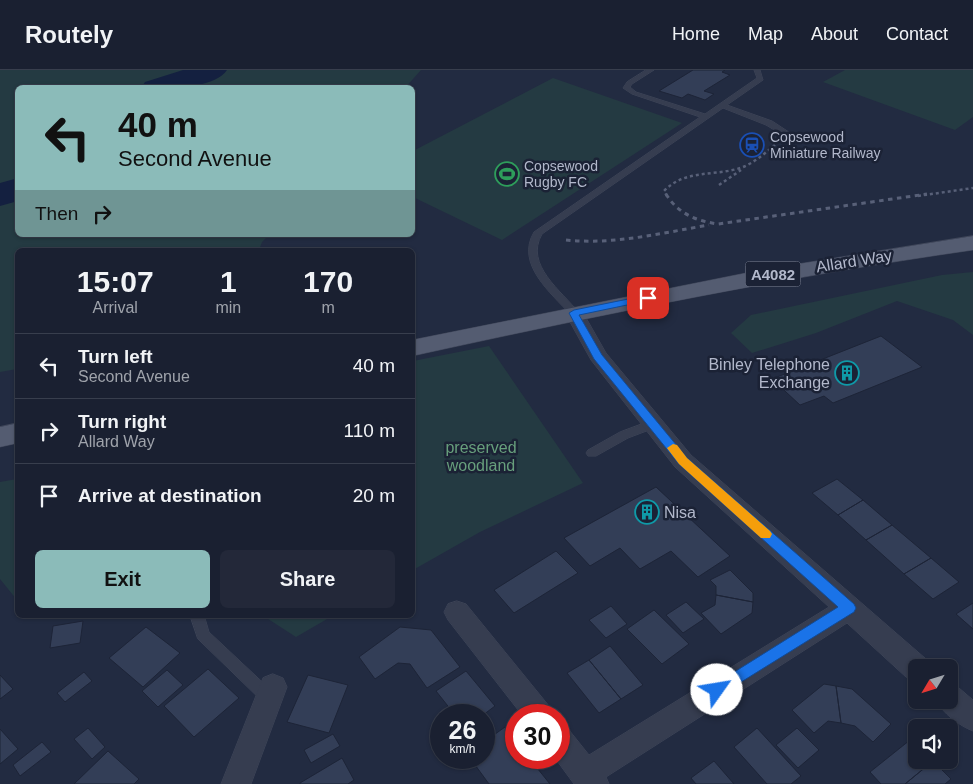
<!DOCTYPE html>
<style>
:root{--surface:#1a2031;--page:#232839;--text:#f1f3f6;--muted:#9fa3ab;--line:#383e4d;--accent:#8bbbb9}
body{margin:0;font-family:Arial,sans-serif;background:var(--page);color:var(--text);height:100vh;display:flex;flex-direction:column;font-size:19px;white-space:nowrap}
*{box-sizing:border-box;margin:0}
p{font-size:16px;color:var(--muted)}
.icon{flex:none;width:28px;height:28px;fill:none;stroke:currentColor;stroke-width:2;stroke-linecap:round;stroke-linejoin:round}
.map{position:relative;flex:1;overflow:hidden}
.sheet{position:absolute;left:15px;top:178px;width:400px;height:370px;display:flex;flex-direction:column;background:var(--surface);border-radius:8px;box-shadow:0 1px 4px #0004,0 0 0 1px var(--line)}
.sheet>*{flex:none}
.banner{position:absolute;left:15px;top:15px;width:400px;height:152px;border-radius:8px;box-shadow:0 1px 4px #0004,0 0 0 1px var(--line);background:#8bbbb9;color:#111;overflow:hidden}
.needle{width:32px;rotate:232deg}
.tools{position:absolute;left:908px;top:589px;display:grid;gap:10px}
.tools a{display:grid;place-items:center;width:50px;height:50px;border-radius:8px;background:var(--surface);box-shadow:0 1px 4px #0004,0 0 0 1px var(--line);font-size:25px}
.speed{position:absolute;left:430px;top:634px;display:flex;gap:10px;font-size:25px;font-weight:700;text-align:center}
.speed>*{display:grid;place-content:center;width:65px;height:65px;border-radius:50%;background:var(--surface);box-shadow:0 1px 4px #0004,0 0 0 1px var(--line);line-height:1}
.speed small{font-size:12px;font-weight:400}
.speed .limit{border:8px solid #d22;background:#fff;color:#111}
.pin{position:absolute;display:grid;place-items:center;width:42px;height:42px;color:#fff;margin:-21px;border-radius:10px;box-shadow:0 2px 8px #0006}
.me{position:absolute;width:55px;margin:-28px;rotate:58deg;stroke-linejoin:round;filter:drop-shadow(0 0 4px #0008)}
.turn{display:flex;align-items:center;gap:18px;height:105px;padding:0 20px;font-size:22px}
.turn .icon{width:65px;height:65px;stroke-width:2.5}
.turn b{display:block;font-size:35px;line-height:42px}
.then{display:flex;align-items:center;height:48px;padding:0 20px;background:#0003;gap:10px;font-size:19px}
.eta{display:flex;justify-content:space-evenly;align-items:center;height:85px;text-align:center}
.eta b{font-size:30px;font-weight:700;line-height:35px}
.cta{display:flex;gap:10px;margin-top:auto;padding:10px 20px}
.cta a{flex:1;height:58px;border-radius:8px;background:var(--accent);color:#111;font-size:20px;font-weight:700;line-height:58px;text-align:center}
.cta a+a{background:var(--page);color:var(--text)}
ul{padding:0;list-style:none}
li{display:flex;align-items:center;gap:15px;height:65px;padding:0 20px;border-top:1px solid var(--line)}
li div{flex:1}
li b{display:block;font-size:19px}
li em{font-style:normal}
header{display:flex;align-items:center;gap:30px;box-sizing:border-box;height:70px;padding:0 25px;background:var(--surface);border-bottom:1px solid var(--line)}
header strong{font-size:24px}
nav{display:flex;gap:28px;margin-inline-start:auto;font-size:18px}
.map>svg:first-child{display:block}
</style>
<header>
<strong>Routely</strong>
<nav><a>Home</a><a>Map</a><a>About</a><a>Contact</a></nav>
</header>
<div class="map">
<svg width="973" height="714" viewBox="0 0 973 714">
<rect width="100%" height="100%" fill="#222b41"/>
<path fill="#243a42" d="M0,0H421L405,18H18V165H269L262,172L259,180H18L17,299L0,302Z
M845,0H973V47L955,60L823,12Z
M553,8L682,53L502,170L413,127V81Z
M973,202V265L953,250L897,231L816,263L752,283L731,263L751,245L942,205Z
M489,276L583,413L480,462L413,500V291Z
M17,409H18L17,530L0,509V412Z
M262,545H334L296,567Z"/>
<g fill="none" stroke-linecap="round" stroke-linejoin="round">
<path fill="#142040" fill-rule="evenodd" d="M183,0H227C214,20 164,18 141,18L145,12Z
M18,108V131L0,136V113Z"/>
</g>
<path fill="#333e57" stroke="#1d2437" d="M693,0H725L722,2L730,5L704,21L714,24L705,30L688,24L682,28L659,21Z
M881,266L922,297L833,333L824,326L800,335L772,309Z
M837,409L863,430L838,445L812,423Z
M656,417L730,486L698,507L671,481L640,499L620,478L590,496L564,468Z
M863,430L892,455L866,470L838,445Z
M892,455L931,488L904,504L866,470Z
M556,481L578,503L514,543L494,520Z
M931,488L959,512L933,529L904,504Z
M730,500L753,523V532L716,525V516L710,510Z
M716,525L753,532L752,543L721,564L701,543L715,535Z
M686,532L704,549L683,563L666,545Z
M973,533V559L956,544Z
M611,536L627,554L606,568L589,550Z
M654,540L689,574L662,594L627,559Z
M83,551L80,573L50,578L53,556Z
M146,557L180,583L143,617L109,588Z
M400,557L431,560L460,597L427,618L410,594L398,593L375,609L359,587Z
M610,576L643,615L621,629L589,590Z
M589,590L621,629L599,643L567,603Z
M208,599L239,628L194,667L164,636Z
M167,600L183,615L158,637L142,621Z
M466,601L495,636L483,645H455L436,621Z
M84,602L92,611L65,632L57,623Z
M0,605L13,619L0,629Z
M308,605L348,615L329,663L287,652Z
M824,614L836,616L841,653L828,651L814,663L792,640Z
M836,616L852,619L891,654L873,672L855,656L841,653Z
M505,657L516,671V688H529L550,714H489L470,688H484V672Z
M88,658L105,677L92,689L74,669Z
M757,658L801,706L791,714H767L734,677Z
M797,658L819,680L798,698L776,675Z
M0,659L18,679L0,694Z
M333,664L340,676L311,693L304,680Z
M910,670L916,676V690L933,691L905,714H881L870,702Z
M42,672L51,682L20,706L13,695Z
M108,681L139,709L134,714H74Z
M342,688L354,710L348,714H300V713Z
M714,691L734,714H696L691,708Z
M933,691L951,709L945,714H905Z"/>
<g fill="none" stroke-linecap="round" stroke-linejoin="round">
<g stroke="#3f4659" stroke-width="1">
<path id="lane" d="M646,0H654L632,14L630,17L636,22L705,44L757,8L754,0H760L763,10L727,35L772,51L798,68L791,70L766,55L723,38L542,164C524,195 562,221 579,243L574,246L571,245C551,223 515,194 534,162L700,47L632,24L623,18L627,12Z
M653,350L659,354L657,357L628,368L596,386H588L586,383L588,380L620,362Z
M190,545H204L209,562L274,623L276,628L274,633L269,635L264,633L198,569Z"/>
</g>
<g stroke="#3f4659" stroke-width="1">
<path id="street" d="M574,237L581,239L606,283L691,385L926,589L929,598H916V610L906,607L847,553L606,707L609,714H574L555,688H559V656L569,660L589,685L829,537L675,397L591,290L565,243L567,239Z
M457,531L466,534L549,636L553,645H522L448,550L444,542L448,534Z
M273,604L283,608L287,617L251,714H221L263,608Z
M949,614L959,618L973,630V661C960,656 942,643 936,630H949Z"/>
</g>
<g stroke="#3f4659" stroke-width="1">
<path id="primary" d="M973,166V180C784,207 599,245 412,286V270L761,200Z
M18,353V373L0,377V357Z"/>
</g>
<use href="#lane" fill="#363d50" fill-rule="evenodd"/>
<use href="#street" fill="#363d50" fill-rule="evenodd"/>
<use href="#primary" fill="#545c71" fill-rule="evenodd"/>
<path stroke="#586078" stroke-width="2.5" stroke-dasharray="3 3" stroke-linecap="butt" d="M719,115L741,100
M667,126L664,121C684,100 711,106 737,99C752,95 764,84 776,74
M918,126L973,118"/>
<path stroke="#586078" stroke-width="3" stroke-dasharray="4.5 4.5" stroke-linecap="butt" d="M666,124C678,144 697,151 718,154L927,124
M566,170C615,175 661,163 709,155"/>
</g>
<path fill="#1a73e8" stroke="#114b97" d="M648,225L651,226V230L579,245L602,285L687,388L854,534L856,538L854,542L717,627L712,625L709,620L712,616L838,537L679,394L594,289L569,243L574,240Z"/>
<path fill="#f59e0b" d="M673,374L677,375L687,388L770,461L772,464L770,468H761L679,394L667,378Z"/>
<defs>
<g id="station-ring" transform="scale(1.25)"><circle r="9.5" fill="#1b2235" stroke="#1a4fb4" stroke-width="1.5"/><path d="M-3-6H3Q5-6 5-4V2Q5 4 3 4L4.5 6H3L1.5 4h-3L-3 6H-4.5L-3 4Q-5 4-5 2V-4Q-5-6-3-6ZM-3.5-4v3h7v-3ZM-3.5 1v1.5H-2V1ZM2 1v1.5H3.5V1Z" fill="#1a4fb4"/></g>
<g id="stadium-ring" transform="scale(1.25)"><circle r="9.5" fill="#1b2235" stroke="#2e9e5b" stroke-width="1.5"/><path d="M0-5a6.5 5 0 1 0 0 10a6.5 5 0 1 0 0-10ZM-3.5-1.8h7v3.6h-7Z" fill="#2e9e5b"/></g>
<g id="building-ring" transform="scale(1.25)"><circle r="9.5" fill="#1b2235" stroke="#0f9aa8" stroke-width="1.5"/><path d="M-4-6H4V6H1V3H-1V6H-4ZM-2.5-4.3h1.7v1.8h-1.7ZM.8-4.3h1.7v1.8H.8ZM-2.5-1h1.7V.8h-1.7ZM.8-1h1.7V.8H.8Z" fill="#0f9aa8"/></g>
</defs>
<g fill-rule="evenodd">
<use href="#station-ring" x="752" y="75"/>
<use href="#stadium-ring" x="507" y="104"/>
<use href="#building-ring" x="847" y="303"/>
<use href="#building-ring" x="647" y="442"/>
</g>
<g text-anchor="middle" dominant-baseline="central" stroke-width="5" stroke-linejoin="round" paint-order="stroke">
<g font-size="14" fill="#b2b8cb" stroke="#1b2235" text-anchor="start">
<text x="770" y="67">Copsewood<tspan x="770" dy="16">Miniature Railway</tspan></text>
<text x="524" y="96">Copsewood<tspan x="524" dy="16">Rugby FC</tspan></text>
</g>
<rect fill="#1b2235" stroke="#858b9e" stroke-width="1" x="745.5" y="191.5" width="55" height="25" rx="4"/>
<g font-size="15" font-weight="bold" fill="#b2b8cb">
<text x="773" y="204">A4082</text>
</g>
<g font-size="16" fill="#b2b8cb" stroke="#1b2235">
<text transform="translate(854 191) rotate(-9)">Allard Way</text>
</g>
<g font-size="16" fill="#b2b8cb" stroke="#1b2235" text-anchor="end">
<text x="830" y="294">Binley Telephone<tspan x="830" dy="18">Exchange</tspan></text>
<text x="664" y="442" text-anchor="start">Nisa</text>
</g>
<g font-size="16" fill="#679f7c" stroke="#1b2235">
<text x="481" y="377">preserved<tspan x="481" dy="18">woodland</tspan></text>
</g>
</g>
</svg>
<div class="tools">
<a><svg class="needle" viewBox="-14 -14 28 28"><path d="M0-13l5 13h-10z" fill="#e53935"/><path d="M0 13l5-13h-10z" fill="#9fa3ab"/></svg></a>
<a><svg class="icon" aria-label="sound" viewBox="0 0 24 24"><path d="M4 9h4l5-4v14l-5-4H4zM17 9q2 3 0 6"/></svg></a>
</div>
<div class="speed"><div>26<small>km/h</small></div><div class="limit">30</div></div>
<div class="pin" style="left:648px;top:228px;background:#d93025"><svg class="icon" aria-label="arrive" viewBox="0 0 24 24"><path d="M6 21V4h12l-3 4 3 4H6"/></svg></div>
<svg class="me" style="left:717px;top:620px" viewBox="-20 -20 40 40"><circle r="19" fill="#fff"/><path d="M0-13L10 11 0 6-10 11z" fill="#1a73e8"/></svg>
<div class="banner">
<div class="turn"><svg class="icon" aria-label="left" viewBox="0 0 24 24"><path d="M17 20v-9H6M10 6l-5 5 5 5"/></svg><div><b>40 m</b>Second Avenue</div></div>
<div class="then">Then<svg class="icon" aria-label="right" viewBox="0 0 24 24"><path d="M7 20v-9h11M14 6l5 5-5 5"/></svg></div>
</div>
<section class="sheet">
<div class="eta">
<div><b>15:07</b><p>Arrival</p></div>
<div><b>1</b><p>min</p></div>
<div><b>170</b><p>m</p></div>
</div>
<ul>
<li><svg class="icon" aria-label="left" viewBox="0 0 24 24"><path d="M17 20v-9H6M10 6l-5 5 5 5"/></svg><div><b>Turn left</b><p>Second Avenue</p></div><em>40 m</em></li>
<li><svg class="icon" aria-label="right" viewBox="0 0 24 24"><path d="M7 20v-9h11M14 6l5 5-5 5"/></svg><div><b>Turn right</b><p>Allard Way</p></div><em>110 m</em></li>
<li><svg class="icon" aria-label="arrive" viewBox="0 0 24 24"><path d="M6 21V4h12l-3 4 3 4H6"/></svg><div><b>Arrive at destination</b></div><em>20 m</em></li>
</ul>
<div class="cta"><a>Exit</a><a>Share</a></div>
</section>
</div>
